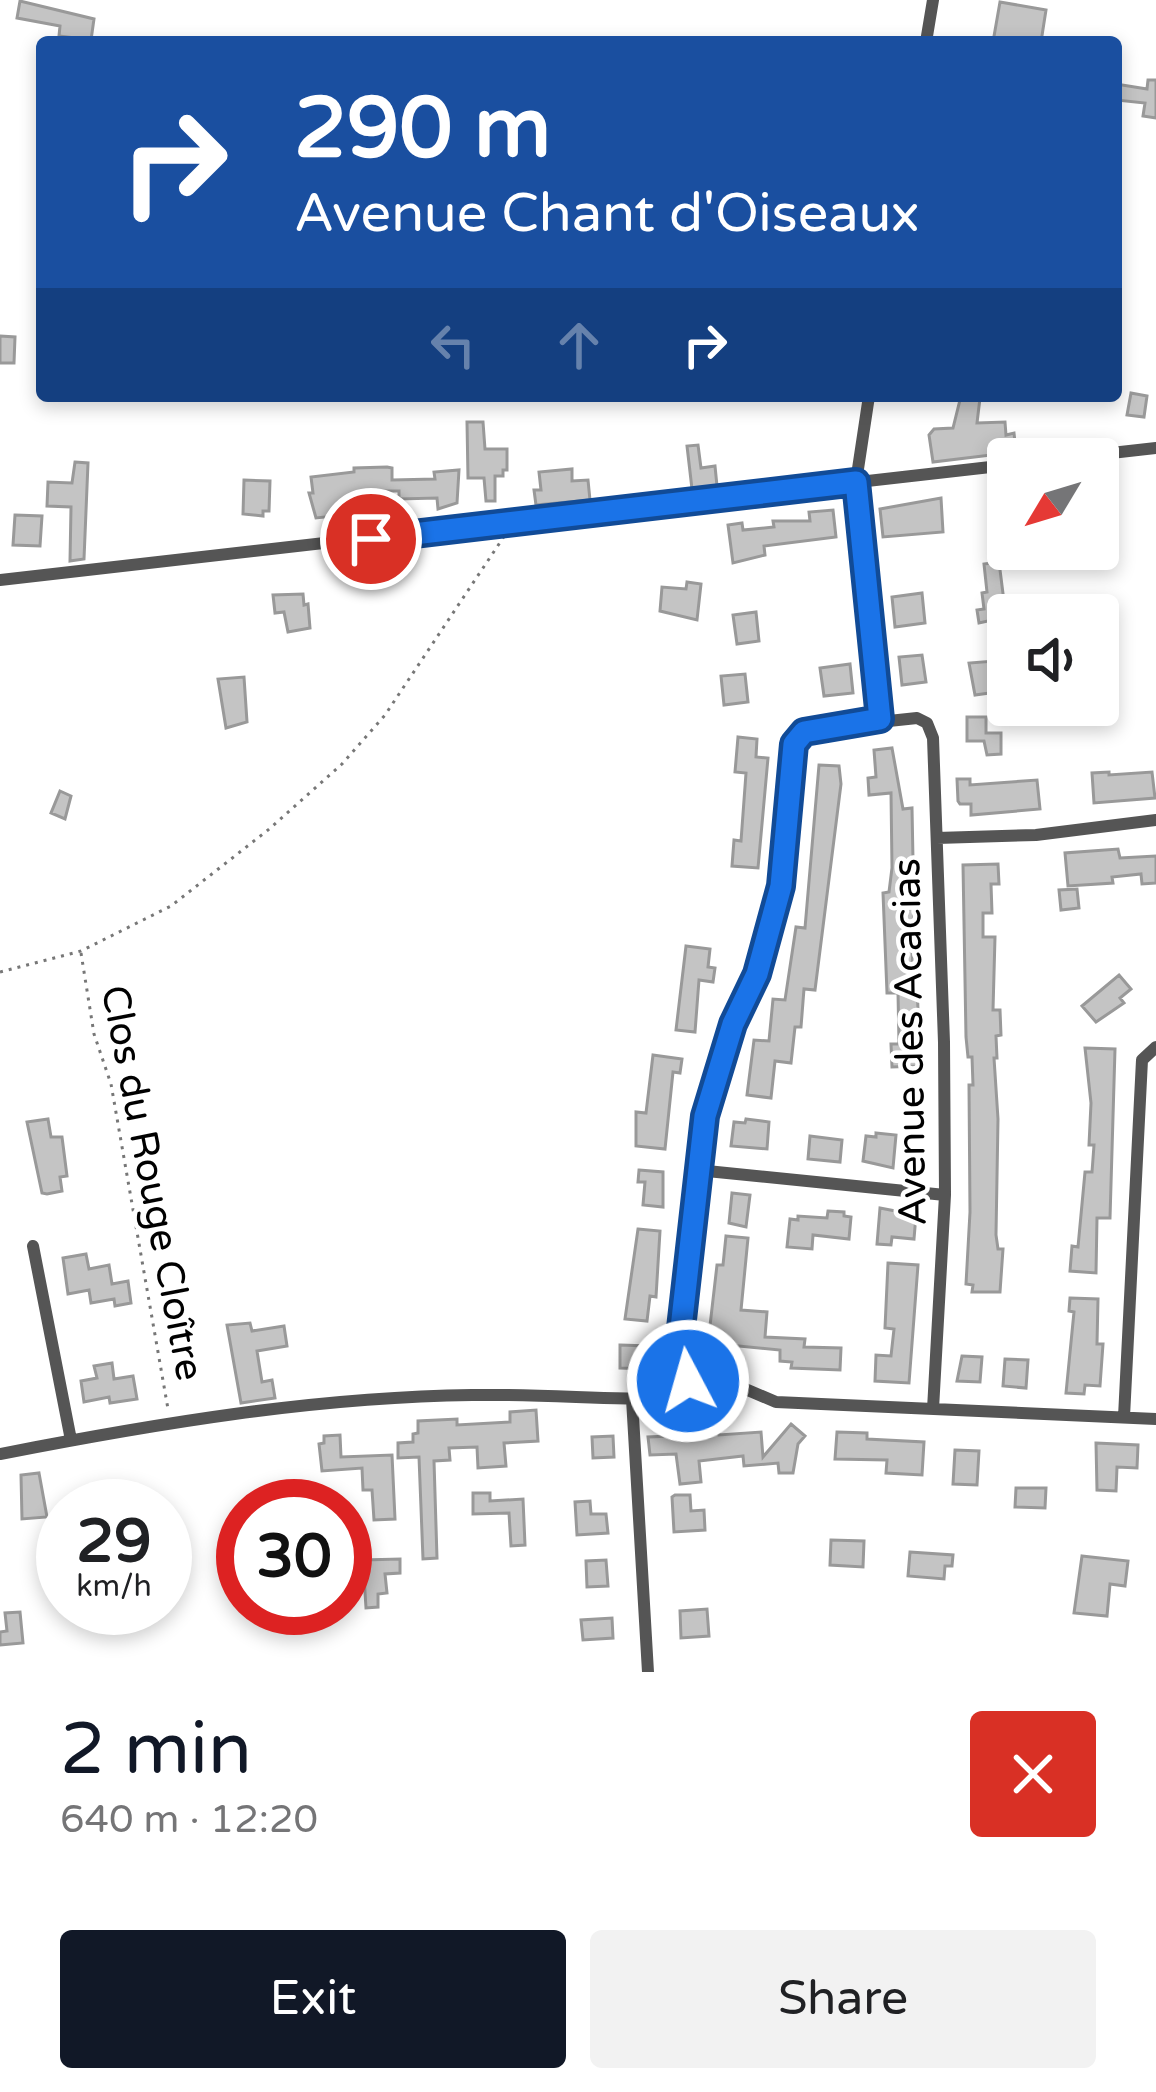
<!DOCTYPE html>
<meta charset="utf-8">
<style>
:root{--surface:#fff;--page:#f2f2f2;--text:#202124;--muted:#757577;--accent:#111827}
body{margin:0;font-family:"Varela Round",sans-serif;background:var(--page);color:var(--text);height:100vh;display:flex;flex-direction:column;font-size:45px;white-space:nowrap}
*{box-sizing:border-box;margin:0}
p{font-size:39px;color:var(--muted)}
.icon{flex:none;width:66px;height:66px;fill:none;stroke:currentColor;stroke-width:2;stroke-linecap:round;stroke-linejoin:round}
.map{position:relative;height:1672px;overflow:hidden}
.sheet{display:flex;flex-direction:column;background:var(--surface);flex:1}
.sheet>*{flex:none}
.guide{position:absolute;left:36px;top:36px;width:1086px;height:366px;border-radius:12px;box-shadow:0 6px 18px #0003;background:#1a4fa0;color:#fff;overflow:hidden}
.needle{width:78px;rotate:232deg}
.tools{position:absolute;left:987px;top:438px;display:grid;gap:24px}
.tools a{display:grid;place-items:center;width:132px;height:132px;border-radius:12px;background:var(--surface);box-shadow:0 6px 18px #0003;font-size:60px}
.speed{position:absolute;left:36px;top:1479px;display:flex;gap:24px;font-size:60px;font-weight:700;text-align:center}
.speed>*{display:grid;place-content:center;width:156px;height:156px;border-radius:50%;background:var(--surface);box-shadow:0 6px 18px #0003;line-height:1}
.speed small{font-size:30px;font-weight:400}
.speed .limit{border:18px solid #d22;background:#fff;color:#111}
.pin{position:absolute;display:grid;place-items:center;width:102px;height:102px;color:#fff;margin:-51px;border:6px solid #fff;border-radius:50%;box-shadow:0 3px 12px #0007}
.me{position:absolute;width:132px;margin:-66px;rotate:354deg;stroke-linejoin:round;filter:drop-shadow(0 0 9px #0008)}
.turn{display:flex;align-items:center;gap:42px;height:252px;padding:0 60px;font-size:54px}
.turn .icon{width:156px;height:156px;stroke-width:2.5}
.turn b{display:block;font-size:84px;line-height:102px}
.lanes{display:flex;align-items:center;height:114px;padding:0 60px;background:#0003;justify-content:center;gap:60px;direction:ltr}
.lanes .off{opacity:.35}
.round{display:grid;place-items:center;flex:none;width:126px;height:126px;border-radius:12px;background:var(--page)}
.headline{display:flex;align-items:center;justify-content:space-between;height:204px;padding:0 60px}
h1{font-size:72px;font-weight:600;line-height:90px;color:var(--accent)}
.button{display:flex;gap:24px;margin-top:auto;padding:24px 60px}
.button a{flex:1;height:138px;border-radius:12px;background:var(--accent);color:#fff;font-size:48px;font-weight:600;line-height:138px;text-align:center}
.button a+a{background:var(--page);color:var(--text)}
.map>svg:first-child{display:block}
</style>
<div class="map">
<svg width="1156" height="1672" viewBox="0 0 1156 1672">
<rect width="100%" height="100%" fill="#fff"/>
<path fill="#c4c4c4" stroke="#999" stroke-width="3" d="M20,1L94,19L91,40L59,36L60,26L17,18Z
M1000,2L1046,10L1041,42H993Z
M1148,80H1156V118L1143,116L1145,103L1116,100V84L1147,89Z
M0,336L15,337L14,363H0Z
M1131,393L1147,396L1144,417L1127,415Z
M961,396L980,398L977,423L1005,422L1006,435L1014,433L1016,452L933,462L929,435L934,429L953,428Z
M467,422H483L485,449H507V470H503V476H495V501H486L484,478H468Z
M698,445L701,468L715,466L717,486L692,489L687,446Z
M75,462L88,463L84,559L70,561L71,507L47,506L48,482L72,483Z
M387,467L392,468V480L435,479L434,472L459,470L457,503L438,509L437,498L399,499V491H366V510L335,511V516L316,518L309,493H313L311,477L354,472V468Z
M572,469V481L588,480L590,500L536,505L534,490H541L539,472Z
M244,480L270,481L269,511H263V516L243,514Z
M1008,490V528L993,529L989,492Z
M941,498L943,532L883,537L880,509Z
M833,510L836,537L764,546L765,555L733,563L728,525L742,523L743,530L774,527L773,521H810L809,512Z
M15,515L42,516L40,546L13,545Z
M999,562L1006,617L979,623L977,610L984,609L982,593L987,592L984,564Z
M687,582L701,584L697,620L660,611L662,587L686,589Z
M922,593L925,623L895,627L892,597Z
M303,594L304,605L308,604L310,628L288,632L284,612L275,613L273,595Z
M756,612L759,641L737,644L733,615Z
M922,655L926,682L902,685L899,657Z
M994,661L997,692L975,695L969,663Z
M850,664L853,693L824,696L820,668Z
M745,674L748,702L724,705L721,676Z
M244,677L247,722L226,728L218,679Z
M967,717H986V733H1001V754L987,755L984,741H967Z
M738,737L757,739L756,757L768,758L758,868L732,866L734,840L741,841L746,773L735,772Z
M892,748L903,809L912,808L913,860H908L909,891H914L912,982H917L920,1066L892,1067L891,1044H899L898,993H887L883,893L889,892L892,868L891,793L869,795L868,778L876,777L874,750Z
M819,765L839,766L841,784L815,990L804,989L801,1027H795L791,1063L775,1061L771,1098L747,1095L754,1040L769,1041L773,999L785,1000L796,927L805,928Z
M1109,772V775L1152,772L1155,798L1094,803L1092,773Z
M957,779H970V785L1037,780L1040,809L971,815V804H960L958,801Z
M60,791L71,796L65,819L51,813Z
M1118,849L1120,858L1156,856V883L1142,884L1141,874L1112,877L1113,883L1068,886L1065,853Z
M998,864L999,884H991L992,913H983V937H995L993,1010H1000L1001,1035L996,1036L997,1058H994L998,1119L996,1235L998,1249H1003L1000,1292H972L973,1285L966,1284L970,1212L969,1085H973L972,1057H968L966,1037L963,865Z
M1077,889L1079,908L1061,910L1059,890Z
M686,946L710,949L708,967L715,968L713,982L699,980L695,1032L676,1030Z
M1119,975L1131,989L1120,998L1124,1003L1096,1022L1082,1006Z
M1085,1048L1115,1049L1110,1218H1097L1096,1273L1070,1271L1072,1246L1078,1247L1085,1172H1092L1094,1145H1089L1091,1103Z
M653,1055L682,1059L680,1073L673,1072L665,1149L636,1146V1112L646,1113Z
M48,1119L51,1137H62L67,1176L60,1177L62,1191L47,1194L42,1193L27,1122Z
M746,1119L769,1122L767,1149L731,1146L734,1122L745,1123Z
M876,1133L896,1135L893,1168L863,1161L866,1136L876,1137Z
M810,1136L842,1140L840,1162L808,1159Z
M639,1170L663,1172V1207L643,1205L645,1182H638Z
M732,1193L750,1195L746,1227L729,1223Z
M880,1208L916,1215L914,1239L892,1237L891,1245L877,1244Z
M828,1211L844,1212V1216L851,1217L849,1239L813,1235L812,1249L787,1247L790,1219L798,1220V1216L827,1218Z
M638,1229L660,1231L656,1297L650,1296L647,1321L625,1319Z
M726,1236L748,1238L741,1310L767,1312L765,1337L805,1339L804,1347L841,1348L840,1370L791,1368L792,1362L780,1361V1350L708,1343L717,1265H723Z
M86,1254L89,1269L109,1265L112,1284L128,1281L131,1303L115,1306L114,1299L91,1303L89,1290L68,1294L63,1258Z
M888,1263L918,1265L909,1383L875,1381L876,1355L891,1356L894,1329L885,1328Z
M1070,1298L1098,1299L1097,1344H1103L1100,1386L1085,1385L1084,1394L1066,1393L1074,1312L1069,1311Z
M250,1323L252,1331L284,1326L287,1346L257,1351L262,1382L272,1380L275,1398L241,1403L227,1325Z
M620,1345L649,1346V1369L620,1368Z
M962,1356L982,1357L980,1382L957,1381Z
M1005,1359L1028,1360L1026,1388L1003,1386Z
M112,1363L114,1379L133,1376L137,1399L110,1403L109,1397L84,1402L81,1381L97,1378L94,1366Z
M536,1410L538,1441L504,1443L506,1466L478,1468L477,1447L449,1448L450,1460L434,1461L437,1558L423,1559L419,1457L398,1458V1443L413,1442V1434L418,1433V1421L457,1419V1425L510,1422V1412Z
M791,1424L805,1436L798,1444L793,1473H779L778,1463L744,1466L743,1456L699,1461L701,1482L680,1484L676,1454L650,1455L648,1437L694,1435V1428L718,1425L719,1435L761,1432L763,1457Z
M837,1432L867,1433V1439L924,1442L922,1475L886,1473L887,1460L835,1459Z
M340,1435L341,1457L392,1455L395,1519L374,1520L372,1490H363L362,1468L322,1471L319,1444L324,1443V1436Z
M613,1436L614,1457L593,1458L592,1437Z
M1096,1443L1138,1445L1137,1468L1117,1467L1116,1491L1097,1490Z
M955,1450L979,1451L977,1485L953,1484Z
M39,1473L47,1517L22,1519L21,1475Z
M1016,1488H1046L1045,1508L1015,1507Z
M473,1493H490V1501L523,1499L525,1545L511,1546L509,1513L473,1514Z
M675,1495H690L691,1511L704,1510L705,1530L674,1532L672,1497Z
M590,1501L591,1514H606L608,1533L577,1535L575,1502Z
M831,1540L864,1541L863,1567L830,1565Z
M910,1552L953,1555L952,1566H945L944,1579L908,1576Z
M1082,1556L1128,1561L1125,1586L1110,1584L1107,1616L1074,1613Z
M400,1559V1573L385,1574L387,1593L378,1594V1607L366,1608L363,1560Z
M606,1560L608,1586L587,1587L586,1561Z
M707,1609L709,1636L681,1638L680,1611Z
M20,1612L23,1643L0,1645V1632L7,1631L5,1613Z
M612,1618L613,1638L583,1640L581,1620Z"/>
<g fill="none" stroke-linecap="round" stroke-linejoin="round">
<path stroke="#777" stroke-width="3" stroke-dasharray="3 6" stroke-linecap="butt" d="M81,953L94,1034L111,1084L168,1409
M0,972L81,951L171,906L268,830L342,764L385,715L505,535"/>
<path stroke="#555" stroke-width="12" d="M926,42L933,0
M869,396L856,482L880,719
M1058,459L1156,448
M0,580L1008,465
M937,838L1036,835L1156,820
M697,1170L945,1195
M33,1246L71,1440
M688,1381L679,1346L705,1116L733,1024L756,974L781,886L796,737L823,728L917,718L927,723L933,738L944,1042L945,1195L933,1409
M688,1381L743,1388L776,1402L1156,1419
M632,1399L648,1672
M1124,1417L1142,1060L1156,1047
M0,1454C154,1424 314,1397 472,1395C535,1394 600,1399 664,1399L681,1390L688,1381"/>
</g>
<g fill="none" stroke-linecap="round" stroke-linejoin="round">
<g stroke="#114b97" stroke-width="30">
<path id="route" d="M371,539L856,482L880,719L804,732L794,744L781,886L757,974L733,1024L705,1116L679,1346L688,1381"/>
</g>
<use href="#route" stroke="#1a73e8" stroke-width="21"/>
</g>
<g text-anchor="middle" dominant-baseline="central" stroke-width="9" stroke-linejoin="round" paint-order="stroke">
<g font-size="39" fill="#000" stroke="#fff">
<text transform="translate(910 1042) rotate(-91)">Avenue des Acacias</text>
<text transform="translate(152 1183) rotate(79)">Clos du Rouge Cloître</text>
</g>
</g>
</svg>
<div class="tools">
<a><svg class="needle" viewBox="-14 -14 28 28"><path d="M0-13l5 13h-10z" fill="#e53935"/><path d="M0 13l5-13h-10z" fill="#757577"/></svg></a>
<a><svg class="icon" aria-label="sound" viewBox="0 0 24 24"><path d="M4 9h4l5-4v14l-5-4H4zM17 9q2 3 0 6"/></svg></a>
</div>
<div class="speed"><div>29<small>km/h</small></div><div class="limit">30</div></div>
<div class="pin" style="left:371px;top:539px;background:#d93025"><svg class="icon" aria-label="arrive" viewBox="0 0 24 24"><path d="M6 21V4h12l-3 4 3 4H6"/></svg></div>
<svg class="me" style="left:688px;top:1381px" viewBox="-20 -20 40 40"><circle r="17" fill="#1a73e8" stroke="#fff" stroke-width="3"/><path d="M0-11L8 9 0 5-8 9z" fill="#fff"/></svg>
<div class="guide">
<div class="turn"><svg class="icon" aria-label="right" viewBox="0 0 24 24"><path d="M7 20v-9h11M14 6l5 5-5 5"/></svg><div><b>290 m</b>Avenue Chant d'Oiseaux</div></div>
<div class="lanes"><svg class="icon off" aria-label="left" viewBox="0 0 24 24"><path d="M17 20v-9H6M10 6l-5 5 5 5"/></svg><svg class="icon off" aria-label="ahead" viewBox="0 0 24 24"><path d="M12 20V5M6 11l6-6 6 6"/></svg><svg class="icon" aria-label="right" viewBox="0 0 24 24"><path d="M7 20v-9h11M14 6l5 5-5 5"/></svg></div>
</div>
</div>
<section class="sheet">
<div class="headline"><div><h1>2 min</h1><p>640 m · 12:20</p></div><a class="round" style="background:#d93025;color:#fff"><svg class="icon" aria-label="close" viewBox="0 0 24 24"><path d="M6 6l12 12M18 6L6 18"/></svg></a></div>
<div class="button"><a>Exit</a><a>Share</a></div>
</section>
